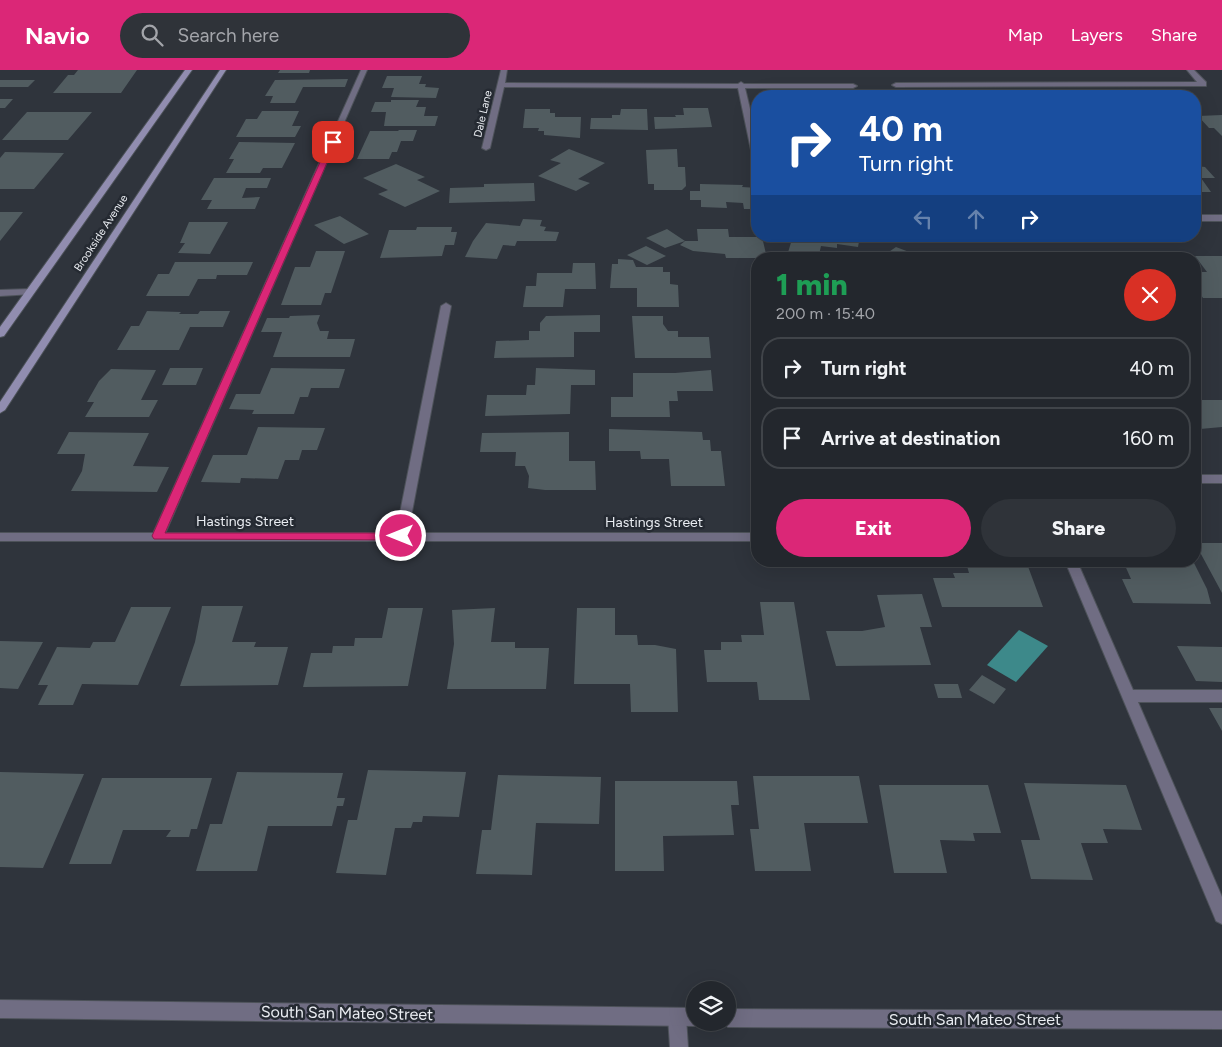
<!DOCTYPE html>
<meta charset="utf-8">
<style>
:root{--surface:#23272d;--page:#2f3339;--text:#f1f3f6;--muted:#a3a5aa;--line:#404449;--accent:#db2777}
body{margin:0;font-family:Figtree,sans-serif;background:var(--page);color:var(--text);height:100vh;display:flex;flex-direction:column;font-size:19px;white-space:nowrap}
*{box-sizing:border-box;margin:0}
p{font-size:16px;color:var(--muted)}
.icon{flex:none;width:28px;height:28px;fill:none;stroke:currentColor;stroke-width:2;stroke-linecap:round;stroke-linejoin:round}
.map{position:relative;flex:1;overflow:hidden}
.panel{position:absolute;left:751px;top:182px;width:450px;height:315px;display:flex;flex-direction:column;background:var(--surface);border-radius:20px;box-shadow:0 5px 20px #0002,0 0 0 1px var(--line)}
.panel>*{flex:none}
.top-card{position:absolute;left:751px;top:20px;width:450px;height:152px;border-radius:20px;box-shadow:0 5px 20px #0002,0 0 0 1px var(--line);background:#1a4fa0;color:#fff;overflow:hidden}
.controls{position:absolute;left:686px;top:911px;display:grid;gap:10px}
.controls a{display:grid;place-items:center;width:50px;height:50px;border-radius:50%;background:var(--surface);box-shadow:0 5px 20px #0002,0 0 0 1px var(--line);font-size:25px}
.pin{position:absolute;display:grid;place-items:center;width:42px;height:42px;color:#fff;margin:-21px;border-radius:10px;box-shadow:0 2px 8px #0006}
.me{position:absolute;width:55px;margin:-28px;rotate:270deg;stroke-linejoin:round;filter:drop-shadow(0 0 4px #0008)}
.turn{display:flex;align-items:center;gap:18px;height:105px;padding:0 25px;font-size:22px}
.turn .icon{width:65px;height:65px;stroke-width:2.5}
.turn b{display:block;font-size:35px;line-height:42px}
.lanes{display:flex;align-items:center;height:48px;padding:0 25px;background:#0003;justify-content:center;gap:25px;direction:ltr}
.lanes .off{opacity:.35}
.round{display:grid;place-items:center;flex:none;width:52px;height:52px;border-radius:26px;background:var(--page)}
.summary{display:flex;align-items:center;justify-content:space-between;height:85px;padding:0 25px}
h1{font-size:30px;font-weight:800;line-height:38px;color:#1e9e55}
.cta{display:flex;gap:10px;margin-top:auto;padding:10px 25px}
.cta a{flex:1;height:58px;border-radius:30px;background:var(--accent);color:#fff;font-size:20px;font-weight:800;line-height:58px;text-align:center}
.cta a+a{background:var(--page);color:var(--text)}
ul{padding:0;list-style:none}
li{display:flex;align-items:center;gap:15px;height:62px;margin:0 10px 8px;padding:0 15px;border:2px solid var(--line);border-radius:20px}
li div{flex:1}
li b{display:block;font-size:19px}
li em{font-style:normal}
header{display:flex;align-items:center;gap:30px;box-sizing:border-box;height:70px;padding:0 25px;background:var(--accent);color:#fff}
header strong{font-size:24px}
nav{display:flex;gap:28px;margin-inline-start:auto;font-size:18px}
.search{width:350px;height:45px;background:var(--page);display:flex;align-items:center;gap:12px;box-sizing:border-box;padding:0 18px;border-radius:28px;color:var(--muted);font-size:19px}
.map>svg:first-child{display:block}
</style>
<header>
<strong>Navio</strong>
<div class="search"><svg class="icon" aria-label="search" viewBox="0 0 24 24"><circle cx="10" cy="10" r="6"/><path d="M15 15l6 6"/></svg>Search here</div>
<nav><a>Map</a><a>Layers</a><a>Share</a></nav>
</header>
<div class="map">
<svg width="1222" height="977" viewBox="0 0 1222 977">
<rect width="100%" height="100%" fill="#2f343c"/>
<path fill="#3d898a" d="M1019,560L1048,576L1016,612L987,595Z"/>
<path fill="#515c60" d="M78,0H137L121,23H53L68,5H74Z
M280,0H310L309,3H278Z
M387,6H422L419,14H426L425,17L439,18L436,28L391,27L394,18H382Z
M348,9L345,17H303L295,33H270L273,26H265L275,10Z
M0,10H35L28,17H0Z
M0,29H13L5,38H0Z
M391,30H419L416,37H426L424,46H438L435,56H384L386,42H371L375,32H391Z
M683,38H708L712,57L655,59L654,47H676L675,45H684Z
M525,39H550V43H555V47H581L580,68L544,65V61H538L539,58H523Z
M621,39H647L648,60L590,59L591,48H612V45H620Z
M262,41H299L292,56H301L295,67H236L246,49H257Z
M27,42H92L68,70H2Z
M1222,45V66L1214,58H1209L1198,46Z
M399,60H417L413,71H401L397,82H392L389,89H357L370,61H398Z
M239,72L295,73L282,98H263L260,103H226L234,89H229Z
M569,79L605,93L578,109L590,113L576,121L538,106L561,93L550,90Z
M677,79L678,97H685L686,116L682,120H654V114H648L646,80Z
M5,82L64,83L34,119H0V88Z
M396,94L425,107L417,110L440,121L405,137L378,124L388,120L363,108Z
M1195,96L1205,97L1215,108H1201L1211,122H1195Z
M214,108H271L267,118H246L242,128L260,127L255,139H207L212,130H201Z
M534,113L535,131L449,133L450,118L484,117V114Z
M700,114L743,115L742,117L758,118V139H744L743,133L726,132L727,138L701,137V130H690V121H700Z
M0,142H23L0,171Z
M340,146L369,164L344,174L314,155Z
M523,149L542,150L540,156L546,157L544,161L559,162L556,171H517L515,176L503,175L497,189L465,187L473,171L486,153L520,156Z
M189,152H228L210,184L178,183L185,173H180Z
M417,157H452L451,162H457L454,175H445L442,186L380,188L389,160H416Z
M667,159L685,171H698L697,159H728L729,167H762L767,188H726L725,184L693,181L680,175L685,171L665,178L646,168Z
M793,166H860L858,177L837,174V178L821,176L818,189H786Z
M646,176L666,186L647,195L627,185Z
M896,177L917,185L912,189L880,188Z
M316,181H345L331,223H325L321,235H281L295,197H310Z
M1118,186H1149L1151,189H1120Z
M1195,186H1222V228H1203L1195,216V202H1207Z
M618,189L633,190L636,197H663V202H670V214L678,215L679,237H637V218H610L612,194H618Z
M175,192H253L247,205H217L216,209H198L189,226H146L158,204H169Z
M573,193H595L596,219H565L563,237H523L526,216H536L537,203H572Z
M147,241L181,242L179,244H198L200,241H230L223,257H190L179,280H117L131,256H139Z
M320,245L317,253L320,261H329L327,269H355L350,287H273L282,262H261L267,248H289L290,246Z
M600,245V262H574V287L494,288L496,271L529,270V261H540V253L546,246Z
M632,246H663V254L668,261H678V267H709L711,288H635Z
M170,298H203L196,315H162Z
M271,298L345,299L339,318H311L308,327H300L294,344H252L254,340L229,339L236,324H260Z
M536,298L595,300V315H571L570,344L485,346L487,325H526L527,315H535Z
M111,299L156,300L141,330H158L149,347H85L94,332H87L99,311Z
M711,300L713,321H677L678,331H669L670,347H611V327H633V303H675Z
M1195,330H1222V357L1200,359L1195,351Z
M258,357L325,358L317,380H302L299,390H285L278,409L241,408L240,413L201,412L213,385H247Z
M609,359L702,362L703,370H710L711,381H721L725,416H671L669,389H641L640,381H609Z
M69,362L149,363L133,396L169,397L157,422L71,421L82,401L85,384H57Z
M569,362V391H595L596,420H545L528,418L529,406L525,396H515L516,382H480L482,363Z
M1195,473H1222V523Z
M984,491H1026L1043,537H942L933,508H955L953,503H969L967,496H986Z
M1123,491H1193L1207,519L1211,534L1133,533L1122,509H1131Z
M922,524L932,557H920L931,595L836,596L826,561H862L885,557L877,525Z
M760,532H794L810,630H759L757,612H707L704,580H721V572H742L741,565H764Z
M202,536H243L232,572H256L254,577H288L278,615L180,616L195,572Z
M131,537H171L138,615L82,614L73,635H38L48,615H38L57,577L90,578L93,572H115Z
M388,538H423L408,616L303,617L311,583H332L333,576H354L355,568H382Z
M495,538L491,572H515V578H549L546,619H447L454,574L452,540Z
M577,538H615V565H637L638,575H655L676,579L678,642H631L630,614H574Z
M0,571L43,572L18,619L0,618Z
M1177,576L1222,577V612L1196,611Z
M982,605L1006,619L994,634L969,620Z
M934,614H958L962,628H938Z
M1209,638H1222V661Z
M368,700L466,702L459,747L423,746L422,752H413L411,758H395L386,805L336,803L348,750H357Z
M0,702L84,704L43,798L0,797Z
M237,702L343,703L337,728H345L343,736H337L332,756H268L257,801H196L210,754H222Z
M498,705L601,707L599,754L536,753L532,805L476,804L482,760H491Z
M753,706H859L868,753H804L811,801H755L750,759H759Z
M102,708H212L197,759H191L189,767H166L171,760H123L111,794H69Z
M615,711H737L739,735H731L734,765L663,766L664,801H615Z
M1024,713L1126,715L1142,760L1103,759L1108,773H1081L1093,810L1031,809L1021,770H1040Z
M879,715H988L1001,763H973L975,771L940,770L947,803H894Z"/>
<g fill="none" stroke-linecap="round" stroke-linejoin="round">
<g stroke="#4d5259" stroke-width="2">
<path id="service" d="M361,0H367L164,466L158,470L154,469L152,466Z
M30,219L33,220V224L0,226V220Z
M1065,491H1077L1133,620H1222V632H1138L1222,827V854L1216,851L1214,846Z"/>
</g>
<g stroke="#4d5259" stroke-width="2">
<path id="minor" d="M501,0H507L505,13L738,14L741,12L744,14H853L857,16L853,18H745L758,73V82H755L751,80L738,18L504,17L490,78L486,80L482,78Z
M1187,0H1194L1206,12V16L896,17L892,15L896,13L1197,12Z
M1195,145H1222V151H1195Z
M446,233L451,236L408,463H758V471H0V463H396L441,236Z
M1195,405H1222V413H1195Z
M677,938L683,941L686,947L688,977H670L668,947L671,941Z"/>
</g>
<g stroke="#4d5259" stroke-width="2">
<path id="tertiary" d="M0,930L695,938V952H702L695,956L0,948Z
M728,939L1222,941V959L728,957L721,952H728Z"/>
</g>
<g stroke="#4d5259" stroke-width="2">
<path id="secondary" d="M185,0H192L4,266L0,267V257Z
M220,0H226L5,340L0,343V332Z"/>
</g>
<use href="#service" fill="#706d83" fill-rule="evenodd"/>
<use href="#minor" fill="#706d83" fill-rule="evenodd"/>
<use href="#tertiary" fill="#706d83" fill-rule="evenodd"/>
<use href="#secondary" fill="#918db0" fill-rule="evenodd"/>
</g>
<path fill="#db2777" stroke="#8e194d" d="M330,70L336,72L165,463H401L406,466L401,470L154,469L152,466Z"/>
<g text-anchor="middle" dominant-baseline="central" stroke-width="5" stroke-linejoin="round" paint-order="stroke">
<g font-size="11" fill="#eaedf2" stroke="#252a32">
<text transform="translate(483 44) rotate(-77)">Dale Lane</text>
<text transform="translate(101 163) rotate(-57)">Brookside Avenue</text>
</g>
<g font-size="14" fill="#eaedf2" stroke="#252a32">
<text x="245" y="451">Hastings Street</text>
<text x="654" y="452">Hastings Street</text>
</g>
<g font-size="16" fill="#eaedf2" stroke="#252a32">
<text transform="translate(347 943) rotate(1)">South San Mateo Street</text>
<text x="975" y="949">South San Mateo Street</text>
</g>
</g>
</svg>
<div class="controls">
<a><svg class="icon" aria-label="layers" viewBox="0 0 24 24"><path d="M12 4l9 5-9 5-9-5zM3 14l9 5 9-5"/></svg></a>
</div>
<div class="pin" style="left:333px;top:72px;background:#d93025"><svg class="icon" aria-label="arrive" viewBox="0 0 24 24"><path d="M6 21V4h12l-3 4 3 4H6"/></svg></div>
<svg class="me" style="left:401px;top:466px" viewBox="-20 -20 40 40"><circle r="17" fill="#db2777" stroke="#fff" stroke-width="3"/><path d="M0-11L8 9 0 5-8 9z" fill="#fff"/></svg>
<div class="top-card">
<div class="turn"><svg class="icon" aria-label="right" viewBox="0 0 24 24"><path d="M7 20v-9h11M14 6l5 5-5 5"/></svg><div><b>40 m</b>Turn right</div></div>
<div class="lanes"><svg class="icon off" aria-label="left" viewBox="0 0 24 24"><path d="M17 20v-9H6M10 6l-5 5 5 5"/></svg><svg class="icon off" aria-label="ahead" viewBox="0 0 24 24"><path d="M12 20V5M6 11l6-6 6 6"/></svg><svg class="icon" aria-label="right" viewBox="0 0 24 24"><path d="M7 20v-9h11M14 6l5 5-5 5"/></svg></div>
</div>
<section class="panel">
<div class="summary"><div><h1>1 min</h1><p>200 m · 15:40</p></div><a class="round" style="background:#d93025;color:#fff"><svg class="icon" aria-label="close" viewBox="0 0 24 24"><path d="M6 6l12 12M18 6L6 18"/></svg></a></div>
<ul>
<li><svg class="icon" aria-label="right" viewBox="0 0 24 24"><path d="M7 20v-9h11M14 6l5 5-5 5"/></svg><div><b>Turn right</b></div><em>40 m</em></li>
<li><svg class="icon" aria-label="arrive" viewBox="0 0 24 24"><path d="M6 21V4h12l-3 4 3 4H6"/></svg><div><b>Arrive at destination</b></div><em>160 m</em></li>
</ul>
<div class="cta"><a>Exit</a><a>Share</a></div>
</section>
</div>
